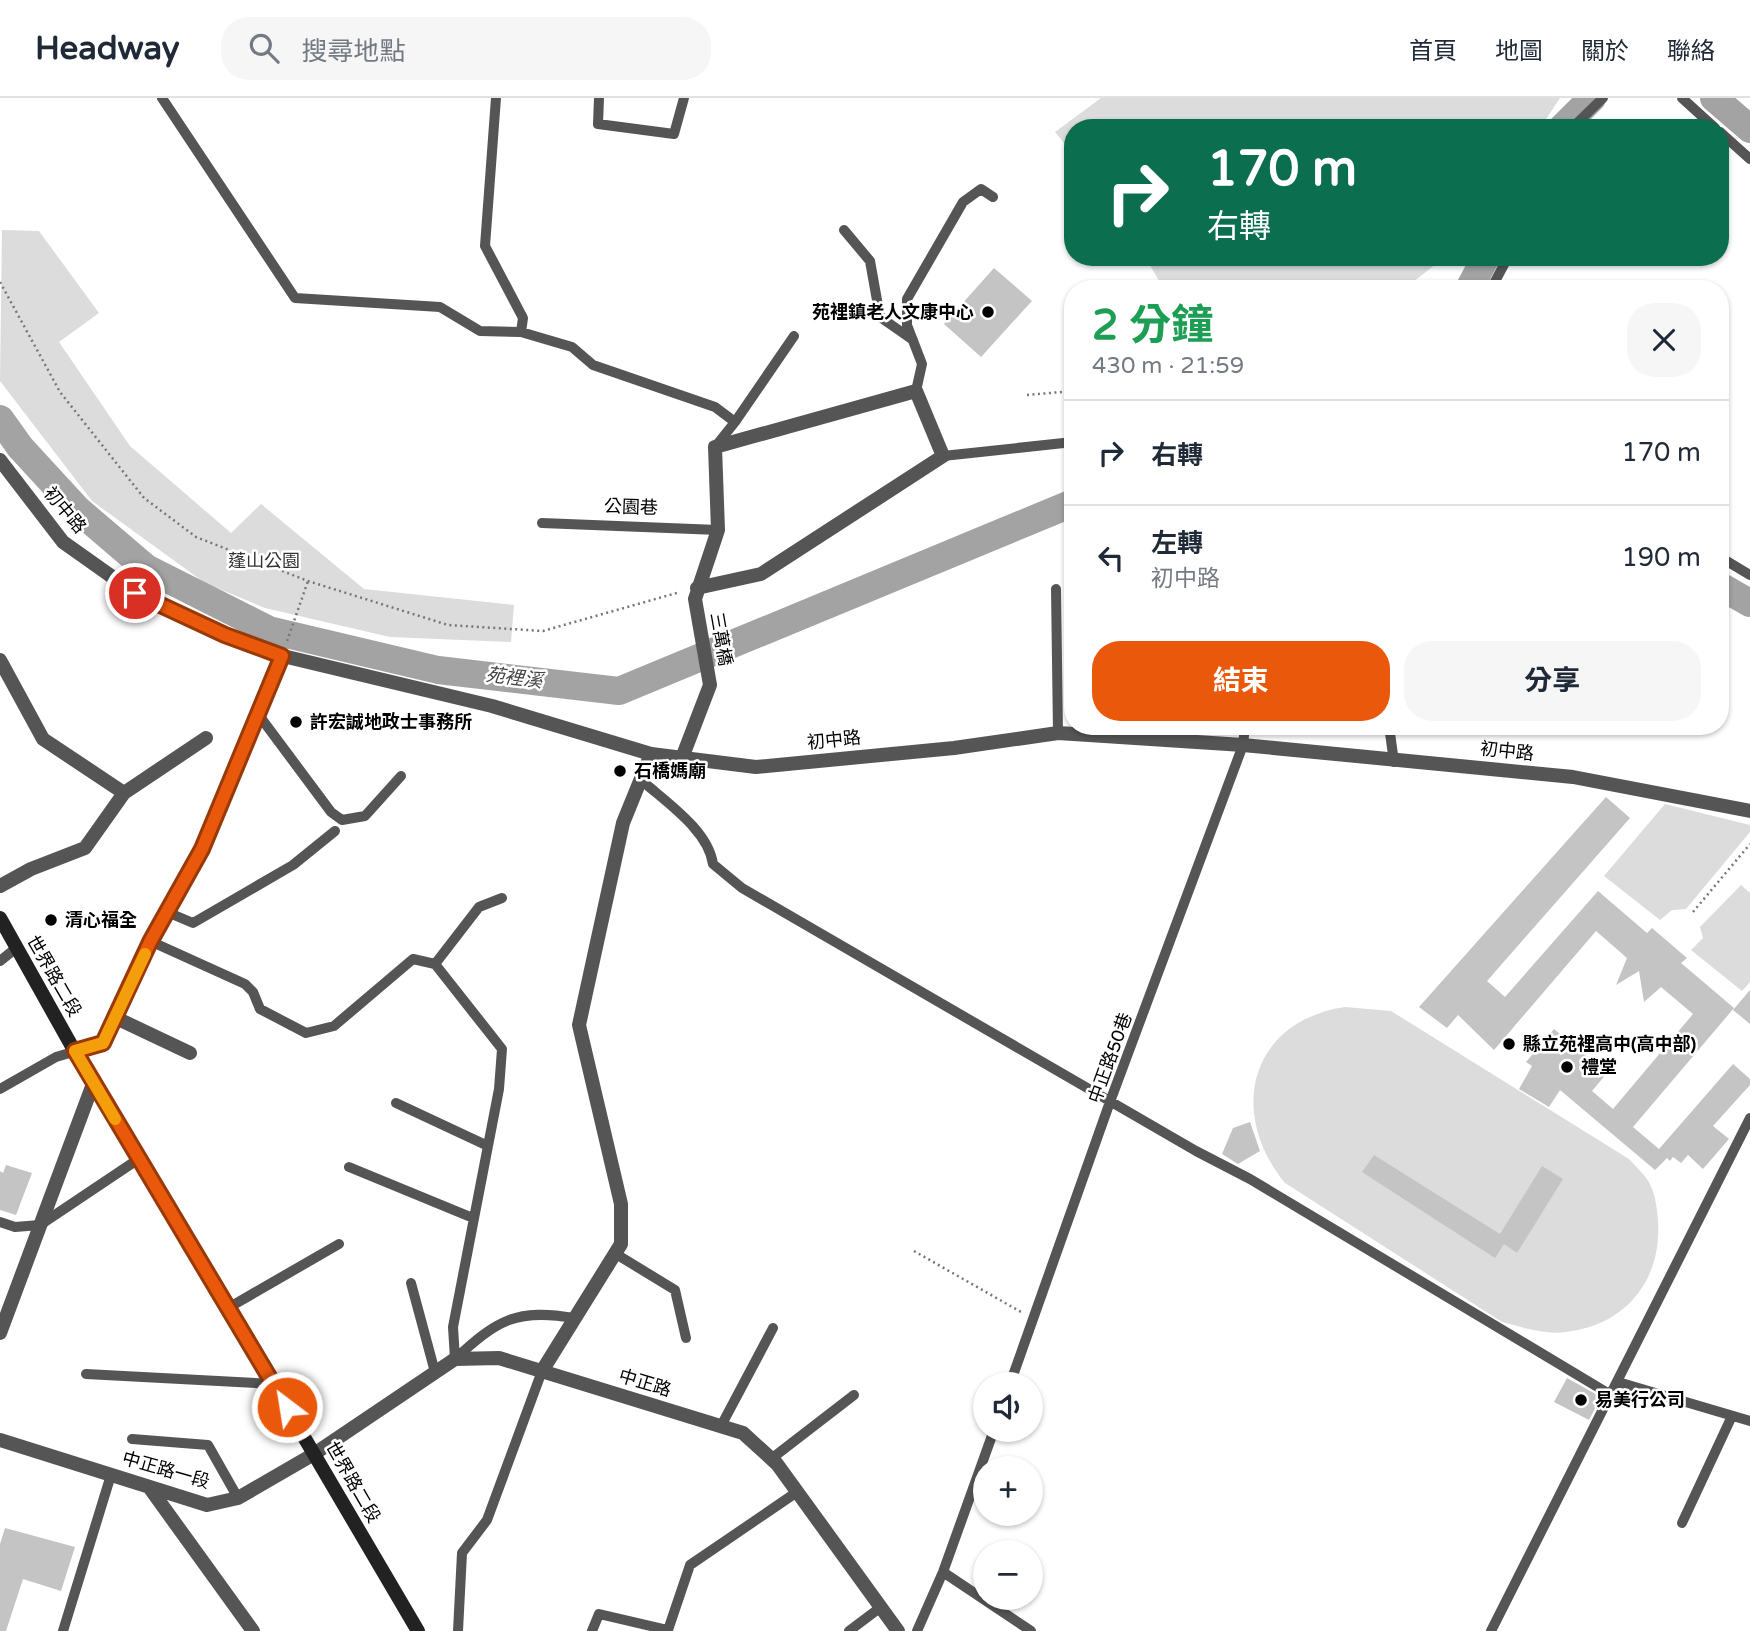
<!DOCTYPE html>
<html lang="zh-TW">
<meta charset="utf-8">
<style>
:root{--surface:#fff;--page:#f6f6f7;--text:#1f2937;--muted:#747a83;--line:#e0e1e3;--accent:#ea580c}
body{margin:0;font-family:"Varela Round","Noto Sans TC",sans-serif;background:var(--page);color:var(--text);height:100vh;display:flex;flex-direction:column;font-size:26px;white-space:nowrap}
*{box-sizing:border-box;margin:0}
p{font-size:23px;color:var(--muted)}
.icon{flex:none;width:38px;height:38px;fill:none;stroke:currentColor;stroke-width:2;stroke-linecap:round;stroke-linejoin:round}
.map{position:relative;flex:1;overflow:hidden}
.details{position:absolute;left:1064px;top:182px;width:665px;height:455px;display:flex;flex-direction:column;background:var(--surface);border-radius:28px;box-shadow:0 2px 5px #0004}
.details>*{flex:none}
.guide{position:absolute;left:1064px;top:21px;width:665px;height:147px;border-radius:28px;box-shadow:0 2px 5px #0004;background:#0b6e4f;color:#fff;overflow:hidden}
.tools{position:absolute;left:973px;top:1274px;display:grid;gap:14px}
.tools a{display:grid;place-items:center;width:70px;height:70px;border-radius:50%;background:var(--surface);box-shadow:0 2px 5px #0004;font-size:35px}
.pin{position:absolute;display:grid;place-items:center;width:60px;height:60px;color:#fff;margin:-30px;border:4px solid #fff;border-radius:50%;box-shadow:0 2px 7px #0007}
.me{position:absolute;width:77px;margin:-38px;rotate:329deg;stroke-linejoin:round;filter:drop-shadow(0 0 5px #0008)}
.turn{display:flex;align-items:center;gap:24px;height:147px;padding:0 28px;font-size:32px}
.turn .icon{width:91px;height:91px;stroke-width:2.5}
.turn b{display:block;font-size:49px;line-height:60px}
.round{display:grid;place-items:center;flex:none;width:74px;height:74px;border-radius:28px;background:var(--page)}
.head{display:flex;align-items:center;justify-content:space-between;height:119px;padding:0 28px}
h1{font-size:42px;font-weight:700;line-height:52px;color:#1e9e55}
.action{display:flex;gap:14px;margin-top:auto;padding:14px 28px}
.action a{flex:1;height:80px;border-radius:28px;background:var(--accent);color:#fff;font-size:28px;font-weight:700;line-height:80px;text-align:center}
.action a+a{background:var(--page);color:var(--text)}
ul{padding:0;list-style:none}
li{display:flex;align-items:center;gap:21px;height:105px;padding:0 28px;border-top:2px solid var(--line)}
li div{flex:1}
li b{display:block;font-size:26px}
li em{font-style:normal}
header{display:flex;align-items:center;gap:42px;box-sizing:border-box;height:98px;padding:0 35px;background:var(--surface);border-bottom:2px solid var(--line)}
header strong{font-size:33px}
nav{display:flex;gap:38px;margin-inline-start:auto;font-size:24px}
.search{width:490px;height:63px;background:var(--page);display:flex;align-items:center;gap:18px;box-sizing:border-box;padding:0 24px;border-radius:28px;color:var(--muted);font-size:26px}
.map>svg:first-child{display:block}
</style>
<header>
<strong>Headway</strong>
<div class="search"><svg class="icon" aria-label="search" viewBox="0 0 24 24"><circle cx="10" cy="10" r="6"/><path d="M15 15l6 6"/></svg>搜尋地點</div>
<nav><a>首頁</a><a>地圖</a><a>關於</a><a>聯絡</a></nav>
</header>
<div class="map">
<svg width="1750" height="1533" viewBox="0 0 1750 1533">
<rect width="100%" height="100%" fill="#fff"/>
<path fill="#dcdcdc" d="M1101,0H1560L1540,30H1073V56L1055,34Z
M2,132L39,133L99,215L59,244L130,348L231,435L261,406L364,491L514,507L511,544L390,539L265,510L205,485L92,403L0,283Z
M1145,159H1445L1404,191H1164Z
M1665,706L1750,727V734L1686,811L1672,812L1660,822L1604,778Z
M1741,787L1750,795V884L1742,893L1691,852L1703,840L1700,829Z
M1345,909L1391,913L1629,1061C1635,1068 1642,1074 1647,1081C1655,1093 1657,1109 1658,1123C1662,1182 1626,1227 1566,1234C1545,1237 1522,1229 1502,1224L1285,1085C1227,1014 1250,923 1345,909Z"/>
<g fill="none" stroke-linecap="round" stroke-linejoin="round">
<path stroke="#a3a3a3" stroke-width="28" d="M1714,0L1750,31
M1562,30L1592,0
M1469,191L1486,159
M0,321L20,349L77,411L146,470L269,532L438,572L619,593L1073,405
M1720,488L1750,505"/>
</g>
<path fill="#c4c4c4" d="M994,170L1032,203L981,259L944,226Z
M1606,699L1630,720L1487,883L1505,899L1598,793L1647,835L1652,830L1687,860L1681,865L1734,910L1633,1029L1659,1051L1733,966L1750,981V987L1713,1028L1729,1041L1703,1071L1688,1057L1681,1065L1673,1059L1670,1063L1667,1060L1655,1072L1560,992L1549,1009L1519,991L1532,968L1526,964L1554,931L1607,975L1592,993L1613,1011L1693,916L1661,889L1644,904L1639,873L1616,887L1627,860L1596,833L1494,952L1458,917L1447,930L1419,909Z
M1750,892V926L1733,912Z
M1250,1024L1260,1053L1238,1066L1222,1056L1233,1030Z
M1374,1057L1500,1136L1542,1068L1563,1081L1517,1155L1504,1146L1495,1160L1362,1074Z
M6,1067L32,1075L16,1117L0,1112V1073L3,1075Z
M1567,1280L1601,1299L1589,1322L1554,1304Z
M5,1430L75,1449L61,1493L23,1481L6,1533H0V1446Z"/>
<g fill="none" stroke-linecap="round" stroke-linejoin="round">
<path stroke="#777" stroke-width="2.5" stroke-dasharray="2 3.5" stroke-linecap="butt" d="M0,184L60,294L144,400L196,439L308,483L448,527L543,533L680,494
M1027,297L1073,293
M287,543L308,483
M1693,814L1750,746
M914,1153L1021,1214"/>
<path stroke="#555" stroke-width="10" d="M162,0L295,200L440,209L480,233L521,234L572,249L593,267L715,309L735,324L715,349
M496,0L485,148L523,220L521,234
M599,0L598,26L674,36L684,0
M1682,0L1715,30
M1572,30L1603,0
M1720,34L1750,61
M844,132L870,163L880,219L913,242
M1491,191L1508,159
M916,293L922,266L907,227V201L963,104L981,91L993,99
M735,324L794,238
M943,358L1073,344
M542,425L718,432
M1720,459L1750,477
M1056,491L1058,635
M258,616L331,714L342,722L365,718L401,678
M1389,628L1394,664
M639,680C664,703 708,731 713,766L742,790L1196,1053L1250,1081L1611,1297
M167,814L193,825L293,767L335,733
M150,843L245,886L253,894L260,911L306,935L334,928L413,861L435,866L502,951L499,991L453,1229L455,1261
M0,863L15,851
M435,866L479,809L502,800
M0,991L56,959L103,945L150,843L203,751L283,558
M396,1005L488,1048
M349,1069L473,1120
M0,1124L15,1129L40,1127L140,1060
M616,1156L675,1192L686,1240
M411,1185L435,1274
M228,1210L339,1146
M455,1261C497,1222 517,1210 574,1220
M86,1276L273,1286
M1618,1284L1750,1323
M1010,1286L1111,1001L1243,647L1245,628
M721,1328L773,1230
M132,1341L208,1347L238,1400
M771,1361L854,1297
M1682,1425L1732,1318
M943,1474L1031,1533
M63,1533L111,1377
M458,1533L462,1455L487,1422L542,1273
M592,1533L599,1516L668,1532L690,1467L797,1394
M849,1533L881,1509
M917,1533L943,1474L994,1332
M1491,1533L1750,1020"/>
<path stroke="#555" stroke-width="14" d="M0,562L43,641L124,695
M682,660L710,587L695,501L718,432L715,349L916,293L943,358L761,476L697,490
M0,788L31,771L85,750L124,695L206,640
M116,920L190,955
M0,1235L93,986
M542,1273L621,1146V1106L579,927L623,725L651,656
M0,1342L207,1407L238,1400L314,1356L455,1261L499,1260L743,1335L777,1366L898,1533
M149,1389L253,1533"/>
<path stroke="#555" stroke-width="14" d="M0,362L63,444L135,495L225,537L283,558L492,608L651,656L756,669L954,650L1058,635L1243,647L1573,679L1750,713"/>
<path stroke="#222" stroke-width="14" d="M0,820L93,986L140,1060L418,1533"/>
</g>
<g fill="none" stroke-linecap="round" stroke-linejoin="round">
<g stroke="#983908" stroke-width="18">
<path id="route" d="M135,495L225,537L282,558L202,751L150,844L103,945L75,953L287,1309"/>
</g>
<use href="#route" stroke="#ea580c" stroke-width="12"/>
<path stroke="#f59e0b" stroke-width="12" d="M115,1021L75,953L103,945L145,856"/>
</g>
<g fill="#000" stroke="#fff" stroke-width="2.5">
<circle cx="988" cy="214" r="7"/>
<circle cx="296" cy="624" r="7"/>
<circle cx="620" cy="673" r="7"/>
<circle cx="51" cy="822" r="7"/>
<circle cx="1509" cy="946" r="7"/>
<circle cx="1567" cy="969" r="7"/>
<circle cx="1581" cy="1302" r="7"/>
</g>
<g text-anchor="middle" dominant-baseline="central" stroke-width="5" stroke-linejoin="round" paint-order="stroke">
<g font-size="18" font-weight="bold" fill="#000" stroke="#fff" text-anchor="start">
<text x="974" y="214" text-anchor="end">苑裡鎮老人文康中心</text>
<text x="310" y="624">許宏誠地政士事務所</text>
<text x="634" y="673">石橋媽廟</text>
<text x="65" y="822">清心福全</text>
<text x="1523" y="946">縣立苑裡高中(高中部)</text>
<text x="1581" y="969">禮堂</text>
<text x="1595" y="1302">易美行公司</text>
</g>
<g font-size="18" fill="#000" stroke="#fff">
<text transform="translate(631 409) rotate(2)">公園巷</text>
<text transform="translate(65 412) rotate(50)">初中路</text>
<text transform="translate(721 541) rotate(80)">三萬橋</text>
<text transform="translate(834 642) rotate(-6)">初中路</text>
<text transform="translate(1507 653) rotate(6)">初中路</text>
<text transform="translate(54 878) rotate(60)">世界路二段</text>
<text transform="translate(1110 960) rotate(-70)">中正路50巷</text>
<text transform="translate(645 1285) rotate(17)">中正路</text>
<text transform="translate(166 1372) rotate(16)">中正路一段</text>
<text transform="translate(353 1384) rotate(60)">世界路二段</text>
</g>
<g font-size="18" fill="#333" stroke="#fff">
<text x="264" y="463">蓬山公園</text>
</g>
<g font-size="19" font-style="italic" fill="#444" stroke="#fff">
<text transform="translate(514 580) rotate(7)">苑裡溪</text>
</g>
</g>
</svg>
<div class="tools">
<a><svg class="icon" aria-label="sound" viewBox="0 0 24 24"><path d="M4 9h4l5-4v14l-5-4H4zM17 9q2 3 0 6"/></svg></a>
<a>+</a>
<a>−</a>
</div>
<div class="pin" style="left:135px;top:495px;background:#d93025"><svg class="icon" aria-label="arrive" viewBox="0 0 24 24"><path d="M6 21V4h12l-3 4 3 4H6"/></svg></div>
<svg class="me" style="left:287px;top:1309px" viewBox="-20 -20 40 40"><circle r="17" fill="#ea580c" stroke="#fff" stroke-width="3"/><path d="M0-11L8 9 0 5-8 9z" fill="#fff"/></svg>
<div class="guide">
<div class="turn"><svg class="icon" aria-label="right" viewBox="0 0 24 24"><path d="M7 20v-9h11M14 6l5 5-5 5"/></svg><div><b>170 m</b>右轉</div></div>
</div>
<section class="details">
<div class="head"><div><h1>2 分鐘</h1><p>430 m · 21:59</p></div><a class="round"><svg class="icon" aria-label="close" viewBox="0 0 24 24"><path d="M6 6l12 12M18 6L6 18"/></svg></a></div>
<ul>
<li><svg class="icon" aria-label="right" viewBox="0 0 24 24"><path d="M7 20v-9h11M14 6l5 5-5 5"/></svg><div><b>右轉</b></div><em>170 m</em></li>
<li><svg class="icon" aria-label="left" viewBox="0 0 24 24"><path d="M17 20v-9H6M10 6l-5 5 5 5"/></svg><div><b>左轉</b><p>初中路</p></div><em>190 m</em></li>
</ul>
<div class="action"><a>結束</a><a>分享</a></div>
</section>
</div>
